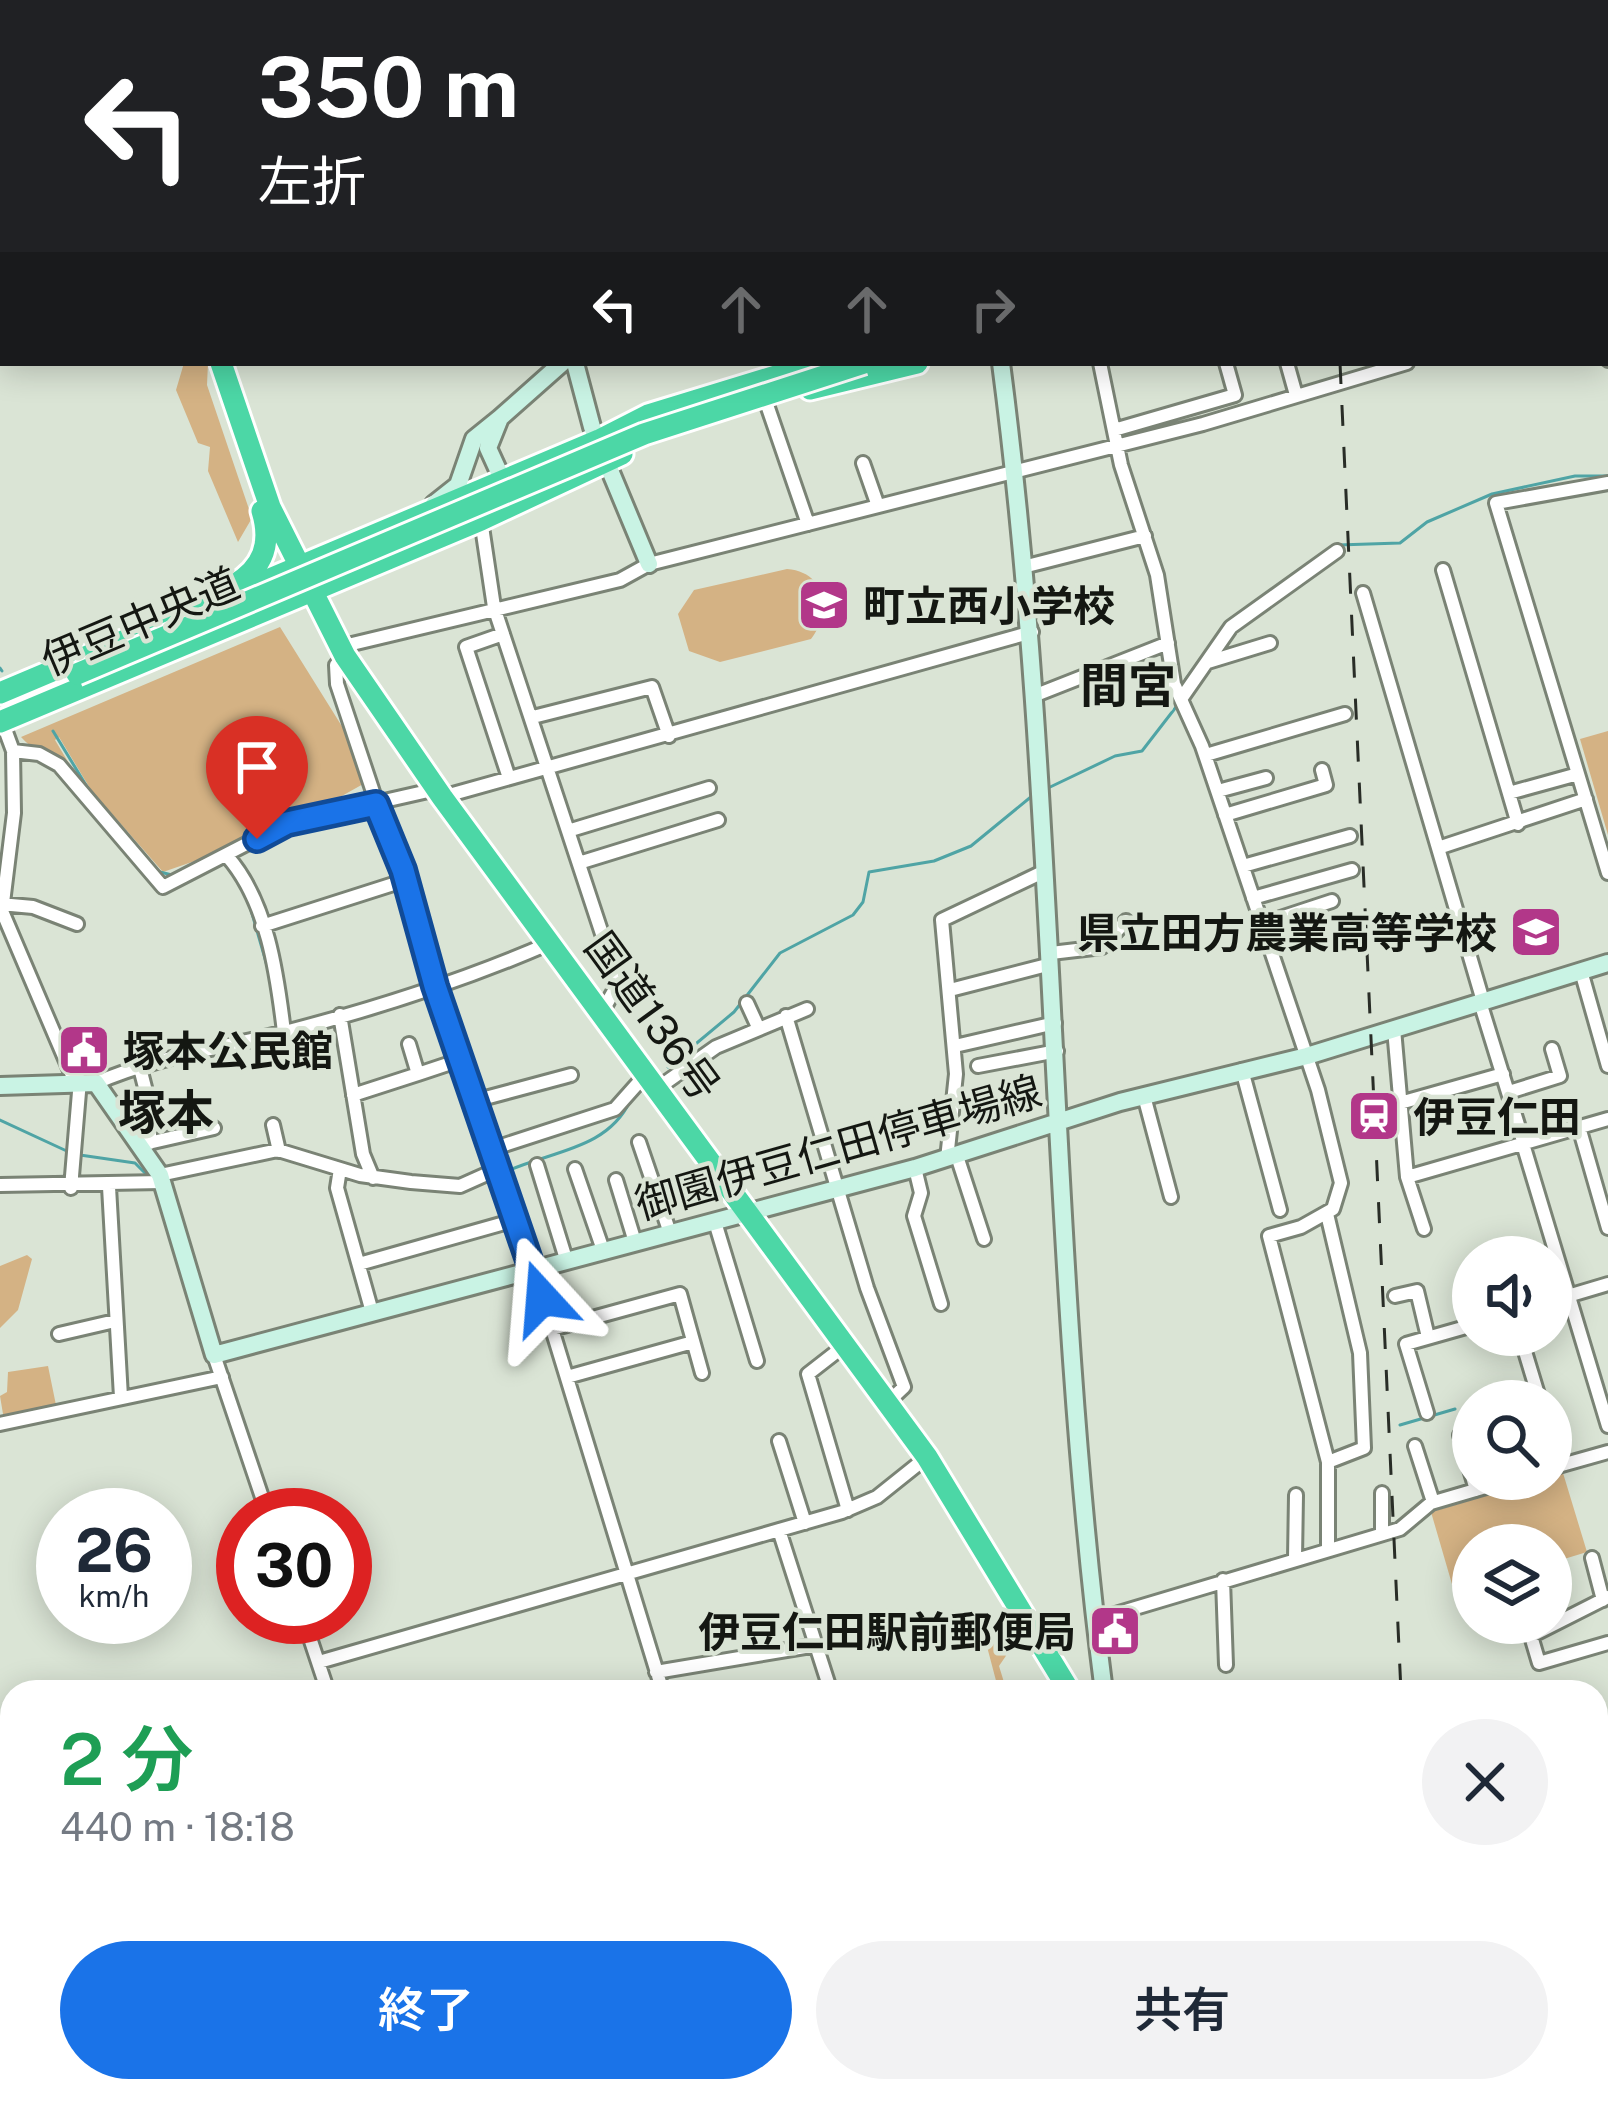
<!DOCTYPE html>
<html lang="ja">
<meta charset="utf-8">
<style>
:root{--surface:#fff;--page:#f2f2f3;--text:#1f2937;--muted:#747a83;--accent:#1a73e8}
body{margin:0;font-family:"Public Sans","Noto Sans JP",sans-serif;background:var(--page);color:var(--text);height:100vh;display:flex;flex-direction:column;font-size:45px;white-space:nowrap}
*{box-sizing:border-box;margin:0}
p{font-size:39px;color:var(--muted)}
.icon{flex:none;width:66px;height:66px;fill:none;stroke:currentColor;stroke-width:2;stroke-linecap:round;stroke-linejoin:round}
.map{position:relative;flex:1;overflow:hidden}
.side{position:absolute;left:0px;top:1680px;width:1608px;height:423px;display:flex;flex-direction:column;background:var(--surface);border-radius:36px 36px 0 0;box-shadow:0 6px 30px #0003}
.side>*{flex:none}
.top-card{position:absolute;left:0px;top:0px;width:1608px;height:366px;box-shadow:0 6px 30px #0003;background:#202124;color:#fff;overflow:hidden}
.controls{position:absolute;left:1452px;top:1236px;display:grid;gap:24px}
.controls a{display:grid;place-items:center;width:120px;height:120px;border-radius:50%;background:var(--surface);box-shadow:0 6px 30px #0003;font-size:60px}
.speed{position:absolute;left:36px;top:1488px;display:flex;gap:24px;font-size:60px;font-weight:700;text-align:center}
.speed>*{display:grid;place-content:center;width:156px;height:156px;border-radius:50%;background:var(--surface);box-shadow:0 6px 30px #0003;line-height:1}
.speed small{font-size:30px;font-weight:400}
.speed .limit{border:18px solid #d22;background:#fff;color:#111}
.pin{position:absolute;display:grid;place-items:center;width:102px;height:102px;color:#fff;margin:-123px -51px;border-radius:50% 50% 50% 0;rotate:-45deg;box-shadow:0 0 12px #0007}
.pin .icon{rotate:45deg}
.me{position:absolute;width:132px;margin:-66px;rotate:341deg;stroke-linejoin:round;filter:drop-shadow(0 0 9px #0008)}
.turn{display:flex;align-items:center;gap:42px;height:252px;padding:0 60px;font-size:54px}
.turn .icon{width:156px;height:156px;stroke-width:2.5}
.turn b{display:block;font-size:84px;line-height:102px}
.lanes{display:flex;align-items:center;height:114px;padding:0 60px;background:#0003;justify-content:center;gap:60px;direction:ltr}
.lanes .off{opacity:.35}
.round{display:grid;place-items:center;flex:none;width:126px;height:126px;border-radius:63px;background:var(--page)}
.overview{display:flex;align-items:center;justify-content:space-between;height:204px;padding:0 60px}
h1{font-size:72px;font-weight:600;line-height:90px;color:#1e9e55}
.button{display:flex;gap:24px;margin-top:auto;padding:24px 60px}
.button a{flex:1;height:138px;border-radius:72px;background:var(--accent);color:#fff;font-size:48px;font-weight:600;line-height:138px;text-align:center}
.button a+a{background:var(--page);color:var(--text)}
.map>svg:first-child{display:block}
</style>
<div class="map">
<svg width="1608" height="2102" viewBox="0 0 1608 2102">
<rect width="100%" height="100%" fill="#dae4d5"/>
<path fill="#d4b284" d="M184,363H208L207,385L252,518L238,542L208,471L210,447L198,443L176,390Z
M787,569C826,572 833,611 811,639L720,662L689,651L678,614L694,590Z
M280,627L353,744L365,783L340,797L343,805L284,818L218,853L163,872L91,790L59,737L55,740L83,787C60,753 39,758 21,737Z
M1608,731V835L1580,739Z
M27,1255L32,1259L18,1310L0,1328V1266Z
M48,1366L57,1410L4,1420L0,1396L7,1392L8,1372Z
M1563,1473L1587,1552L1551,1563V1545H1473V1585L1454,1591L1431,1512Z
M1012,1611L1023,1631L999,1666L1007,1692H999L985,1639Z"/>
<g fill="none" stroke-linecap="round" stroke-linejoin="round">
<path stroke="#4fa4a5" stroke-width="3" d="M1286,3L1288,0
M0,136L3,137
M0,222L3,220
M1338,545L1400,543L1427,522L1492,494L1575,476H1608
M0,668L2,671
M1186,679L1229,620L1329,549
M53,731L92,795
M1046,789L1115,756L1142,751L1176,707
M156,871L172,875L212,854
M249,903L268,969
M668,1067L734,1012L780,953L853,915L863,902L869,872L934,861L971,846L1032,796
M0,1120L71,1153
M80,1155L135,1163L145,1173
M505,1172C550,1151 607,1150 630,1101
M1400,1425L1455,1409
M0,1875L12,1874"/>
<g stroke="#7a8375" stroke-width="18">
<path id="street" d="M364,0L365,3
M979,0V3
M1204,0V3
M1251,0L1252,3
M1316,0V3
M1333,0V3
M247,3L256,0
M438,3L443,0
M740,3L741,0
M911,3L918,0
M1057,3L1068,0
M1410,3L1422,0
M1530,3L1538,0
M1605,304L1608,303
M1605,353L1608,360
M1100,363L1121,465L1157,575L1174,684L1202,746L1318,1090L1341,1183L1333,1209L1301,1227L1269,1236L1328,1462
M1287,363L1296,395
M766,402L808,524
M1114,430L1235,395L1226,363
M863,463L878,506
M1608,483L1496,503L1608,873
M481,520L494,607L609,955L615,989L602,1012
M1027,566L1145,536
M1443,570L1518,824
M1363,593L1483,1001
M503,634L466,647L508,775
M352,644L620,580L649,564L1203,424L1407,363
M345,656L336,665L337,684L552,1329L663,1692
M1208,662L1270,643
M1036,695L1168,643
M1181,699L1231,627L1337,551
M533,717L652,687L669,736
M2,721L13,751L14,813L2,911L74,1080
M13,751L39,754L59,765L163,887L287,823L437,789
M1206,755L1345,714
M1218,791L1266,778
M1509,793L1578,774
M442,797L1032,632
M1225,815L1326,785L1322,770
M571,830L709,788
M1438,848L1586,799
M227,856C267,901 277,973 284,1032
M582,862L718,820
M1243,866L1350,836
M1253,898L1352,870
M0,904L33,907L77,924
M1262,924L1332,901
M262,926L406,880
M1051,953L1102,947L1126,921
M1581,971L1608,1066
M950,990L1051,964
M1480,1002L1524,1144
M747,1003L758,1027
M340,1015L363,1154L373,1178
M786,1016L867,1288L904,1387L887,1403
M1394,1029L1407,1177L1608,1119
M409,1044L418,1074L460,1060
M955,1046L1055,1023
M139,1064L150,1107V1143
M978,1066L1057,1051
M1242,1070L1280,1210
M96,1083C157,1056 220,1049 285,1032C374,1009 465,980 550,943
M658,1088L716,1047L807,1009
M1509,1092L1560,1076L1552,1049
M353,1095L418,1074
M1144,1096L1171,1197
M474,1101L571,1075
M1400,1103L1503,1074
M273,1125L279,1151
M1579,1127L1608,1228
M639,1142L670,1233
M144,1144L214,1128
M1523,1144L1608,1426
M492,1149L615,1109L647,1073
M957,1156L984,1239
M947,1159L956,1074L942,920L1045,871
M537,1165L566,1259
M915,1168L921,1193L914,1216L941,1304
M340,1169L337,1188L372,1312
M575,1169L603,1250
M160,1175L278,1150L360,1175L411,1182L460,1186L498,1169
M1407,1177L1424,1229
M616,1180L635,1242
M0,1185L162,1182
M109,1187L121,1397
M71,1188L80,1080
M1327,1214L1360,1353L1364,1448L1328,1462V1550
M715,1222L757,1361
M359,1264L515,1220
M1395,1296L1417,1291L1428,1337
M1551,1301L1608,1284
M552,1329L680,1294L702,1373
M59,1334L115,1321
M1520,1335L1540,1401
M844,1346L808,1374L848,1510
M214,1355L268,1515
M567,1377L693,1342
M1427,1413L1406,1344L1473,1325
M0,1424L222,1377
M1460,1435L1476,1490
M1551,1439L1559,1466
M779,1441L805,1523
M1415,1446L1433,1502
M1551,1468L1608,1452
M779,1530L831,1692
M1382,1534V1493
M1592,1558L1603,1600
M1295,1559L1296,1495
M1223,1580L1226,1665
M1608,1597L1531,1636L1539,1663L1608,1643
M303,1617L328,1692
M1095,1620L1400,1529L1431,1503L1513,1479
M319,1662L842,1512L877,1497L927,1457
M656,1672L817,1645
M1596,1788L1608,1782
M1596,1823L1608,1831
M0,2020L12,2015
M25,2091L26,2102
M188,2091L190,2102
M680,2091L681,2102
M838,2091L839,2102
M457,2102L553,2091"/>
</g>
<g stroke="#7a8375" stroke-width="22">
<path id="secondary" d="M1483,3L1493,0
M575,363L592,427L649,564
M1001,363C1059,804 1047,1251 1104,1692
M500,418L562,363
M434,504L458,485L474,439L500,418L488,448L503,481
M0,1086L96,1083L160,1175L214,1355L915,1168L1120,1102L1307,1056L1608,963"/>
</g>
<g stroke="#fff" stroke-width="27">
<path id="highway" d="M119,0L120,3
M1605,165L1608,164
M1605,193L1608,192
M221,363L270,507L345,656L442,797L927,1457L1070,1692
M810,389L917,363
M234,585C263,568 272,544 262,511
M0,693L599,440L648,415L818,363
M0,722L481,520L622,454
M1249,2091L1253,2102"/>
</g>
<use href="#street" stroke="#fff" stroke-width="12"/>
<use href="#secondary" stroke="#c9f3e4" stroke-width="16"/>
<use href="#highway" stroke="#4cd7a6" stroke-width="21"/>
<path stroke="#292d27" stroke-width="3" stroke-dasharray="21 21" stroke-linecap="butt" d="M1323,0V3
M1340,363L1401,1692
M1419,2091L1420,2102"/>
<g stroke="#7a8375" stroke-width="18" stroke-linecap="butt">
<path id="street-bridge" d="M543,0L546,3"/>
</g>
<g stroke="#fff" stroke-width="27" stroke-linecap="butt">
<path id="highway-bridge" d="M77,674L644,434L864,363"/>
</g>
<use href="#street-bridge" stroke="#fff" stroke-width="12"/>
<use href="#highway-bridge" stroke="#4cd7a6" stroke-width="21"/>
</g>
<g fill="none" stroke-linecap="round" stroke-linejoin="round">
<g stroke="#114b97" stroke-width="30">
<path id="route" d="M257,839L287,823L376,804L403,870L435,986L542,1298"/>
</g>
<use href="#route" stroke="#1a73e8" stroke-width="21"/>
</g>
<defs>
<g id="school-square" transform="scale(2.7)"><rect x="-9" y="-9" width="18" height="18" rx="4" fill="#b23789" stroke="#dae4d5"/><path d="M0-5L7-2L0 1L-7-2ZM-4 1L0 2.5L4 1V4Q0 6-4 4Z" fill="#fff"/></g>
<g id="civic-square" transform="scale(2.7)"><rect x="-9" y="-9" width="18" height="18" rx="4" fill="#b23789" stroke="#dae4d5"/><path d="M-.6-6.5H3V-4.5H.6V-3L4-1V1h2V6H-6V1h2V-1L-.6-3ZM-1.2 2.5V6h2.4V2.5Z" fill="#fff"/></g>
<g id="station-square" transform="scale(2.7)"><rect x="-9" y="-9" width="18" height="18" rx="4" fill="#b23789" stroke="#dae4d5"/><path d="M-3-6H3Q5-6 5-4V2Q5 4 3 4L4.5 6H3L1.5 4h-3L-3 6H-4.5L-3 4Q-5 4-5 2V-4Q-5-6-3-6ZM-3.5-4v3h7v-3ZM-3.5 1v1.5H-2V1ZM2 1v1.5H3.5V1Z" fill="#fff"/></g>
</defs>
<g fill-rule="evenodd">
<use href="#school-square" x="824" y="605"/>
<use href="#school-square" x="1536" y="932"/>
<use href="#civic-square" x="84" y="1050"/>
<use href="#station-square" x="1374" y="1116"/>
<use href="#civic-square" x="1115" y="1631"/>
</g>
<g text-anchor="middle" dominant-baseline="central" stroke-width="9" stroke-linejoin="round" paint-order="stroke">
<g font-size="42" font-weight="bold" fill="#141712" stroke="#dae4d5" text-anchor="start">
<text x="863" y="605">町立西小学校</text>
<text x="1497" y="932" text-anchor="end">県立田方農業高等学校</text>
<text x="123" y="1050">塚本公民館</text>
<text x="1413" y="1116">伊豆仁田</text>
<text x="1076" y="1631" text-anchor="end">伊豆仁田駅前郵便局</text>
</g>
<g font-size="42" fill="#141712" stroke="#dae4d5">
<text transform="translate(140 621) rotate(-23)">伊豆中央道</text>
<text transform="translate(653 1016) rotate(54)">国道136号</text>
<text transform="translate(838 1147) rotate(-16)">御園伊豆仁田停車場線</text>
</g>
<g font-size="48" font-weight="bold" fill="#141712" stroke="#dae4d5">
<text x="1128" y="685">間宮</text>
<text x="166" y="1112">塚本</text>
</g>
</g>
</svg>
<div class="controls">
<a><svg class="icon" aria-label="sound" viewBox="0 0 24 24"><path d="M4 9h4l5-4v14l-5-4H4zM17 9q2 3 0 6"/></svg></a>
<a><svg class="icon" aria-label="search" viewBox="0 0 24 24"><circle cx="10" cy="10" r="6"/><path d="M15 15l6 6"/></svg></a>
<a><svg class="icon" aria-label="layers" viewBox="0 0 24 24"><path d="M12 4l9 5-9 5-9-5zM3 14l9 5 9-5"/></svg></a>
</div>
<div class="speed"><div>26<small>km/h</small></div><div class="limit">30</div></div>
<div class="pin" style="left:257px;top:839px;background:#d93025"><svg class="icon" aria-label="arrive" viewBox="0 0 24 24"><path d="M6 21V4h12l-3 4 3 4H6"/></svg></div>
<svg class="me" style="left:542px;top:1298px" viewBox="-20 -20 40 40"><path d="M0-17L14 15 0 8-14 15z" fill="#1a73e8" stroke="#fff" stroke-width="4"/></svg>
<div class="top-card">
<div class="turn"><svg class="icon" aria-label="left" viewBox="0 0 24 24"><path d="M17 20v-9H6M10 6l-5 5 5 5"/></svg><div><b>350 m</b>左折</div></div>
<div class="lanes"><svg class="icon" aria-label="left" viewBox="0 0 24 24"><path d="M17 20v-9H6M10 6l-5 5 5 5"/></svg><svg class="icon off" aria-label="ahead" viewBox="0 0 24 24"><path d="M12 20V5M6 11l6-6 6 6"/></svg><svg class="icon off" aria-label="ahead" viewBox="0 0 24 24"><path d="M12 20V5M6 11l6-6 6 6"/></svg><svg class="icon off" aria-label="right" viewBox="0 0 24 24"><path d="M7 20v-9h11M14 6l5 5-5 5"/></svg></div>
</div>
<section class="side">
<div class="overview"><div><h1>2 分</h1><p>440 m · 18:18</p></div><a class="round"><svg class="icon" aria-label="close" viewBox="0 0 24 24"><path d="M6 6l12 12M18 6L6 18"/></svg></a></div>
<div class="button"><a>終了</a><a>共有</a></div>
</section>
</div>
